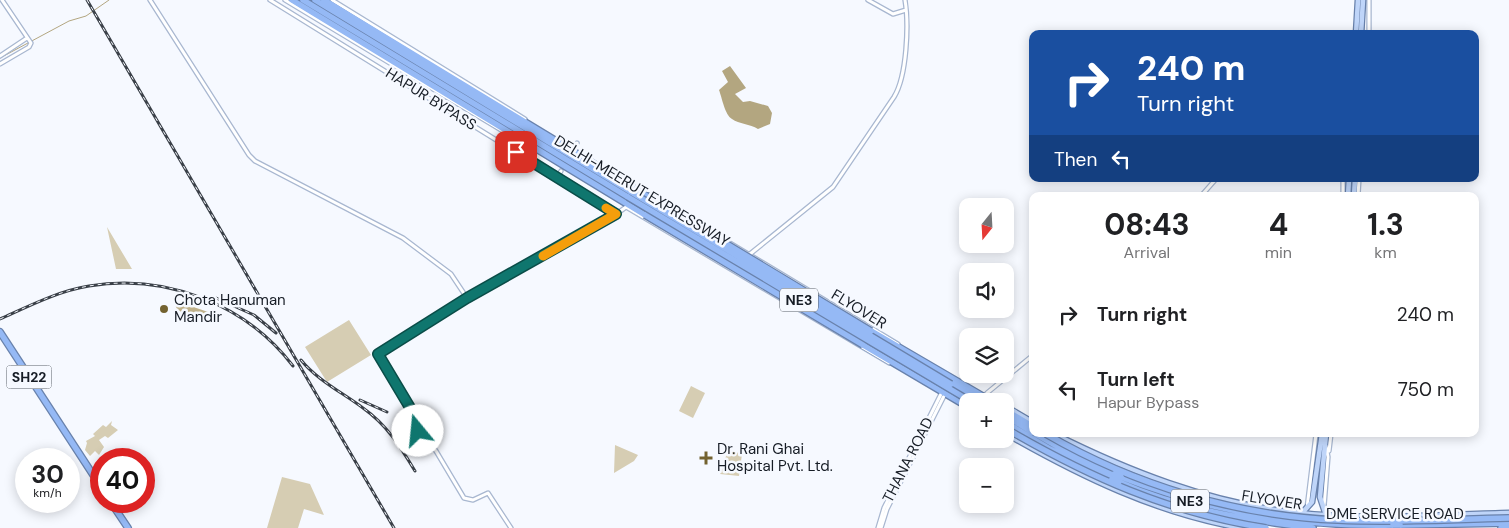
<!DOCTYPE html>
<meta charset="utf-8">
<style>
:root{--surface:#fff;--page:#f2f2f2;--text:#202124;--muted:#757577}
body{margin:0;font-family:"DM Sans",sans-serif;background:var(--page);color:var(--text);height:100vh;display:flex;flex-direction:column;font-size:19px;white-space:nowrap}
*{box-sizing:border-box;margin:0}
p{font-size:16px;color:var(--muted)}
.icon{flex:none;width:28px;height:28px;fill:none;stroke:currentColor;stroke-width:2;stroke-linecap:round;stroke-linejoin:round}
.map{position:relative;flex:1;overflow:hidden}
.side{position:absolute;left:1029px;top:192px;width:450px;height:245px;display:flex;flex-direction:column;background:var(--surface);border-radius:10px;box-shadow:0 2px 12px #0003}
.side>*{flex:none}
.top-card{position:absolute;left:1029px;top:30px;width:450px;height:152px;border-radius:10px;box-shadow:0 2px 12px #0003;background:#1a4fa0;color:#fff;overflow:hidden}
.needle{width:32px;rotate:198deg}
.controls{position:absolute;left:959px;top:198px;display:grid;gap:10px}
.controls a{display:grid;place-items:center;width:55px;height:55px;border-radius:10px;background:var(--surface);box-shadow:0 2px 12px #0003;font-size:25px}
.speed{position:absolute;left:15px;top:448px;display:flex;gap:10px;font-size:25px;font-weight:700;text-align:center}
.speed>*{display:grid;place-content:center;width:65px;height:65px;border-radius:50%;background:var(--surface);box-shadow:0 2px 12px #0003;line-height:1}
.speed small{font-size:12px;font-weight:400}
.speed .limit{border:8px solid #d22;background:#fff;color:#111}
.pin{position:absolute;display:grid;place-items:center;width:42px;height:42px;color:#fff;margin:-21px;border-radius:10px;box-shadow:0 2px 8px #0006}
.me{position:absolute;width:55px;margin:-28px;rotate:343deg;stroke-linejoin:round;filter:drop-shadow(0 0 4px #0008)}
.turn{display:flex;align-items:center;gap:18px;height:105px;padding:0 25px;font-size:22px}
.turn .icon{width:65px;height:65px;stroke-width:2.5}
.turn b{display:block;font-size:35px;line-height:42px}
.then{display:flex;align-items:center;height:48px;padding:0 25px;background:#0003;gap:10px;font-size:19px}
.eta{display:flex;justify-content:space-evenly;align-items:center;height:85px;text-align:center}
.eta b{font-size:30px;font-weight:700;line-height:35px}
ul{padding:0;list-style:none}
li{display:flex;align-items:center;gap:15px;height:75px;padding:0 25px}
li div{flex:1}
li b{display:block;font-size:19px}
li em{font-style:normal}
.map>svg:first-child{display:block}
</style>
<div class="map">
<svg width="1509" height="528" viewBox="0 0 1509 528">
<rect width="100%" height="100%" fill="#f6f9ff"/>
<path fill="#d6cdb3" d="M107,227L132,269H116Z
M349,320L371,355L327,382L305,347Z
M691,386L705,393L693,418L679,411Z
M112,421L111,425L118,430L108,438L105,436L99,440L104,447L99,455L95,451L90,456L85,450L87,443L86,441L95,436L93,434L103,425L106,427Z
M615,445L638,455L634,461L614,473Z
M728,450L742,454L739,476L720,474Z
M282,477L310,484L324,515L304,509L298,528H267Z"/>
<path fill="#bfb18a" d="M173,300L211,313L199,324L177,309Z"/>
<path fill="#b3a680" d="M730,66L746,88L735,94L743,102L750,101L768,106L772,113L770,124L758,129C750,124 739,124 732,119C725,115 722,98 719,90L728,82L722,71Z"/>
<g fill="none" stroke-linecap="round" stroke-linejoin="round">
<path stroke="#b3a680" stroke-width="1" d="M0,58L69,21L86,16L109,0"/>
<g stroke="#a8b7d0" stroke-width="5.5">
<path id="minor" d="M150,0L249,155L255,161L403,238L451,274L467,298L611,218L626,207
M270,0L616,214
M285,0L511,136
M332,0L525,119
M868,0L893,14L906,10
M1369,34V0
M0,56L27,38
M0,64L29,47L31,43L2,0
M575,147L577,143
M557,178L561,171
M650,195L898,344
M1201,196L1216,179
M1343,196V179
M1358,196L1359,179
M626,207L889,363
M750,254L833,187L894,97C907,76 909,24 905,0
M467,298L378,354L419,421V433L436,451L464,498L473,500L488,493L511,528
M987,393L1032,356
M1329,451L1331,434
M1324,507L1328,457L1326,446
M1307,508L1316,434
M878,528L884,508L942,392
M881,528L887,509L945,394"/>
</g>
<g stroke="#6982ac" stroke-width="7">
<path id="major" d="M1356,34L1358,0
M1361,34L1363,0
M1348,196L1349,179
M1354,196L1355,179
M1005,406L1032,422
M1005,433C1080,476 1156,513 1242,528
M1054,434C1128,471 1207,502 1290,512C1363,521 1436,515 1509,513
M1302,513L1312,502L1322,434
M1326,515L1320,497L1326,434"/>
</g>
<g stroke="#6982ac" stroke-width="8">
<path id="highway" d="M292,0L645,215
M303,0L628,197
M315,0L631,192
M324,0L652,199
M871,331L991,401
M0,332L101,487
M863,345L968,407
M951,384L981,401
M1005,410L1032,426
M1005,415L1032,432
M1005,422L1050,449L1112,479
M1036,434L1062,449L1114,474
M1121,477C1208,511 1299,527 1393,525
M1119,482C1180,509 1247,520 1313,528
M110,501L128,528
M1400,525L1509,523
M1501,528H1509"/>
</g>
<use href="#minor" stroke="#fff" stroke-width="3"/>
<use href="#major" stroke="#bfd5f9" stroke-width="4.5"/>
<use href="#highway" stroke="#95b9f5" stroke-width="5.5"/>
<g stroke="#3a4048" stroke-width="3">
<path id="rail" d="M87,0L394,528
M216,298L254,315L276,333
M0,319C29,306 58,291 89,286C165,273 246,304 293,366
M301,360C317,380 343,393 363,408C387,425 400,446 415,471
M360,400L387,412"/>
</g>
<use href="#rail" stroke="#f6f9ff" stroke-width="1" stroke-dasharray="4" stroke-linecap="butt"/>
<g stroke="#6982ac" stroke-width="8" stroke-linecap="butt">
<path id="highway-bridge" d="M631,192L951,384
M628,197L970,401
M652,199L871,331
M645,215L863,345
M1005,428C1089,477 1169,513 1266,528
M1046,434C1134,485 1236,516 1338,520C1395,523 1452,519 1509,518
M1114,474L1121,477
M1112,479L1119,482
M1393,525H1400"/>
</g>
<use href="#highway-bridge" stroke="#95b9f5" stroke-width="5.5"/>
</g>
<g fill="none" stroke-linecap="round" stroke-linejoin="round">
<g stroke="#0a4d48" stroke-width="12">
<path id="route" d="M418,431V421L378,354L467,298L616,214L516,152"/>
</g>
<use href="#route" stroke="#0f766e" stroke-width="9"/>
<path stroke="#f59e0b" stroke-width="9" d="M543,256L616,214L606,208"/>
</g>
<g fill="#736230" stroke="#f6f9ff" stroke-width="2">
<circle cx="164" cy="309" r="5"/>
<path d="M703.5 450.5h5v5h5v5h-5v5h-5v-5h-5v-5h5z"/>
</g>
<g text-anchor="middle" dominant-baseline="central" stroke-width="5" stroke-linejoin="round" paint-order="stroke">
<g fill="#f6f9ff" stroke="#595e66" stroke-width="1">
<rect x="780" y="288.5" width="38" height="23" rx="4"/>
<rect x="6.5" y="365.5" width="45" height="23" rx="4"/>
<rect x="1171" y="489.5" width="38" height="23" rx="4"/>
</g>
<g font-size="14" font-weight="bold" fill="#161c25">
<text x="799" y="300">NE3</text>
<text x="29" y="377">SH22</text>
<text x="1190" y="501">NE3</text>
</g>
<g font-size="15" fill="#161c25" stroke="#f6f9ff">
<text transform="translate(431 99) rotate(32)">HAPUR BYPASS</text>
<text transform="translate(642 191) rotate(31)">DELHI-MEERUT EXPRESSWAY</text>
<text transform="translate(859 309) rotate(31)">FLYOVER</text>
<text transform="translate(908 460) rotate(-63)">THANA ROAD</text>
<text transform="translate(1272 500) rotate(9)">FLYOVER</text>
<text x="1395" y="514">DME SERVICE ROAD</text>
</g>
<g font-size="15" fill="#161c25" stroke="#f6f9ff" text-anchor="start">
<text x="174" y="300">Chota Hanuman<tspan x="174" dy="17">Mandir</tspan></text>
<text x="717" y="449">Dr. Rani Ghai<tspan x="717" dy="17">Hospital Pvt. Ltd.</tspan></text>
</g>
</g>
</svg>
<div class="controls">
<a><svg class="needle" viewBox="-14 -14 28 28"><path d="M0-13l5 13h-10z" fill="#e53935"/><path d="M0 13l5-13h-10z" fill="#757577"/></svg></a>
<a><svg class="icon" aria-label="sound" viewBox="0 0 24 24"><path d="M4 9h4l5-4v14l-5-4H4zM17 9q2 3 0 6"/></svg></a>
<a><svg class="icon" aria-label="layers" viewBox="0 0 24 24"><path d="M12 4l9 5-9 5-9-5zM3 14l9 5 9-5"/></svg></a>
<a>+</a>
<a>−</a>
</div>
<div class="speed"><div>30<small>km/h</small></div><div class="limit">40</div></div>
<div class="pin" style="left:516px;top:152px;background:#d93025"><svg class="icon" aria-label="arrive" viewBox="0 0 24 24"><path d="M6 21V4h12l-3 4 3 4H6"/></svg></div>
<svg class="me" style="left:418px;top:431px" viewBox="-20 -20 40 40"><circle r="19" fill="#fff"/><path d="M0-13L10 11 0 6-10 11z" fill="#0f766e"/></svg>
<div class="top-card">
<div class="turn"><svg class="icon" aria-label="right" viewBox="0 0 24 24"><path d="M7 20v-9h11M14 6l5 5-5 5"/></svg><div><b>240 m</b>Turn right</div></div>
<div class="then">Then<svg class="icon" aria-label="left" viewBox="0 0 24 24"><path d="M17 20v-9H6M10 6l-5 5 5 5"/></svg></div>
</div>
<section class="side">
<div class="eta">
<div><b>08:43</b><p>Arrival</p></div>
<div><b>4</b><p>min</p></div>
<div><b>1.3</b><p>km</p></div>
</div>
<ul>
<li><svg class="icon" aria-label="right" viewBox="0 0 24 24"><path d="M7 20v-9h11M14 6l5 5-5 5"/></svg><div><b>Turn right</b></div><em>240 m</em></li>
<li><svg class="icon" aria-label="left" viewBox="0 0 24 24"><path d="M17 20v-9H6M10 6l-5 5 5 5"/></svg><div><b>Turn left</b><p>Hapur Bypass</p></div><em>750 m</em></li>
</ul>
</section>
</div>
